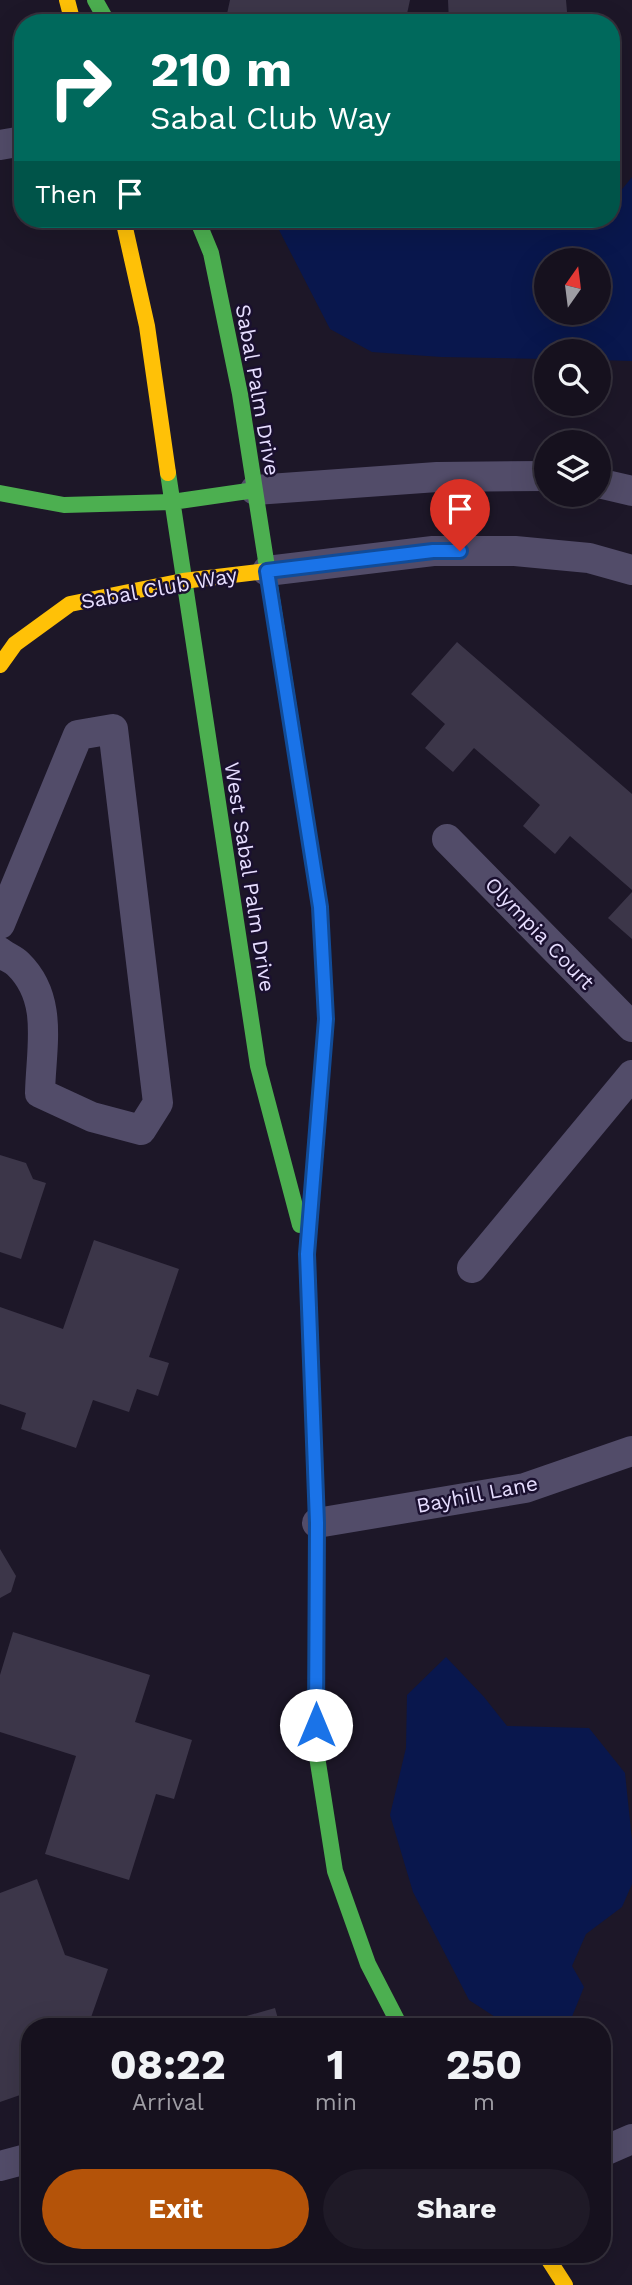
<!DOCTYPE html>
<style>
:root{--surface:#16111e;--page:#1f1a27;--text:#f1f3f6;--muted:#9e9da4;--line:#35313c;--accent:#b45309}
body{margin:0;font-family:"Work Sans",sans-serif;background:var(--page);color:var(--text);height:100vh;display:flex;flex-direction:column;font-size:26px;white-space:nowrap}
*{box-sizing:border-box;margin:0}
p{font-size:23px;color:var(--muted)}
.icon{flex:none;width:38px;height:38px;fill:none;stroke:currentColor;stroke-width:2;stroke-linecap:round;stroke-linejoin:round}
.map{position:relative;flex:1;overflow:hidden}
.drawer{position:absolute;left:21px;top:2018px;width:590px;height:245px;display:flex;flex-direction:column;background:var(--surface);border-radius:28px;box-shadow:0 7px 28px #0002,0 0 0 2px var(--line)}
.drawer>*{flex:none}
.hud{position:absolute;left:14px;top:14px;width:606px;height:214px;border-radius:28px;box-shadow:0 7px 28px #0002,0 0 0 2px var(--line);background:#00695c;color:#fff;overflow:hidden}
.needle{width:46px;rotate:14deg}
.tools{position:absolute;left:534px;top:248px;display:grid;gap:14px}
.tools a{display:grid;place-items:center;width:77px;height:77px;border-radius:50%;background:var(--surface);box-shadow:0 7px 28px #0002,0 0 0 2px var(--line);font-size:35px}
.pin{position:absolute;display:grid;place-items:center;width:60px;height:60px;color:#fff;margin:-72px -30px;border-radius:50% 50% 50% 0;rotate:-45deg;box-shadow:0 0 7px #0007}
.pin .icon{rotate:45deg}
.me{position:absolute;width:77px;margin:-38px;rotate:0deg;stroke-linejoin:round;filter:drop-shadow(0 0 5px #0008)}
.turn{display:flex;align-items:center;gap:24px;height:147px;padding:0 21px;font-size:32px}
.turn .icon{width:91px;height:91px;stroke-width:2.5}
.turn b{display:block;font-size:49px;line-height:60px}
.then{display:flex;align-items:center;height:66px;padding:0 21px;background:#0003;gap:14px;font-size:26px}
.eta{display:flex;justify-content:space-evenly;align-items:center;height:119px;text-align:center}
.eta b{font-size:42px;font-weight:700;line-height:49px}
.action{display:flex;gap:14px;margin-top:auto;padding:14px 21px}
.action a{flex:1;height:80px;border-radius:42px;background:var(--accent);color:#fff;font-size:28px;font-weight:700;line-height:80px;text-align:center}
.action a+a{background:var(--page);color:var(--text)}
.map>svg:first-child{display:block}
</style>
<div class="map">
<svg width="632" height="2285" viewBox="0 0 632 2285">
<rect width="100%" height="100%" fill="#1d1728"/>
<path fill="#09174d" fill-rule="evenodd" d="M632,177V361L599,360L598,352H546V359L441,357L372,352L330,329L278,228L275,219H556L585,227L594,219H611V203ZM546,261H598V313H546Z
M446,1657L484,1697L507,1726L589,1728L625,1773L632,1840V1884L622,1907L586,1934L572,1966L584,1987L569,2024L561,2026H509L469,2000L413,1892L390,1815L406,1748L407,1695Z"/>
<path fill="#3c3649" d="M230,0H410L405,23H225Z
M448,0H566L568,23H449Z
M457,642L632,794V890L570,836L555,854L523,826L540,805L474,748L453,772L425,748L445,724L411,694Z
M632,892V939L608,918Z
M0,1155L26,1163L33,1179L46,1183L21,1259L0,1252Z
M94,1240L179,1269L149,1357L169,1363L158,1396L137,1389L129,1412L93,1400L76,1448L21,1429L26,1413L0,1404V1307L63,1329Z
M0,1549L16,1576L11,1592L0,1598Z
M13,1632L150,1675L135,1722L192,1740L174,1799L156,1794L129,1880L45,1854L76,1756L0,1732V1675Z
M37,1879L65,1955L108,1969L88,2026H30V2096L23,2094L0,2102V1893Z
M275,2008L280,2026H231L229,2021Z"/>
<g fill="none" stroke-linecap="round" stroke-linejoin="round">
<path stroke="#524c69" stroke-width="30" d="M0,145L23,141
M598,483L632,491
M255,490L437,477L546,476
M267,571L433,551H515L589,558L632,570
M447,839L632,1027
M0,924L78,735L113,729L158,1103L141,1130L92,1117L40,1093C41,1047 54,999 18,964C13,959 6,957 0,952
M472,1268L632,1075
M317,1523L525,1488L632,1451
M602,2152L632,2139
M0,2166L30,2158"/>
<path stroke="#4caf50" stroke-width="16" d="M95,0L108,23
M197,219L211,253L240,394L320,907L326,1019L317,1134
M168,473L258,1066L300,1225
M0,493L64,505L172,502L255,490
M316,1664V1750L335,1871L368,1964L400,2026"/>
<path stroke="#ffc107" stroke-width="16" d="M67,0L73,23
M123,219L147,326L168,473
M0,665L15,644L70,604L183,581L267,571
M312,1387L307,1254L317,1134
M545,2254L565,2285"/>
<path stroke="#c62828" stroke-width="16" d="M312,1387L317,1523L316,1664"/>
</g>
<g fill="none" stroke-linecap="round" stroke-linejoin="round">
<g stroke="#114b97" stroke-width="18">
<path id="route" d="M316,1725L317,1523L307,1254L326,1019L320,907L267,571L433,551H460"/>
</g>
<use href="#route" stroke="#1a73e8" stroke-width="12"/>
</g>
<g text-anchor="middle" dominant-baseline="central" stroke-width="5" stroke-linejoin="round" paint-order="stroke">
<g font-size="21" fill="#e7deff" stroke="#1a102f">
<text transform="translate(258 390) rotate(80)">Sabal Palm Drive</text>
<text transform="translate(159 588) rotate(-10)">Sabal Club Way</text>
<text transform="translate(250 877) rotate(81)">West Sabal Palm Drive</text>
<text transform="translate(540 933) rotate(46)">Olympia Court</text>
<text transform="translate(477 1494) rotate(-11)">Bayhill Lane</text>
</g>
</g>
</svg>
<div class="tools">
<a><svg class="needle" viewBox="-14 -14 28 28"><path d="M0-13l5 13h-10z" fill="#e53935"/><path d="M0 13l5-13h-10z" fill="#9e9da4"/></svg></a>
<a><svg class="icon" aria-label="search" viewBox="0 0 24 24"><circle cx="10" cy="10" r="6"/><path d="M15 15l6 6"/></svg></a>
<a><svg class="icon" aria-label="layers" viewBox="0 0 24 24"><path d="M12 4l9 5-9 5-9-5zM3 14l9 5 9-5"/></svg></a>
</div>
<div class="pin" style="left:460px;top:551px;background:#d93025"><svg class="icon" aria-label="arrive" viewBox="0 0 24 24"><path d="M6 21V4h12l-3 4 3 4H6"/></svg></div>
<svg class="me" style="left:316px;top:1725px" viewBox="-20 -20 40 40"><circle r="19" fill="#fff"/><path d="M0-13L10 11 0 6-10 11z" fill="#1a73e8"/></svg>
<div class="hud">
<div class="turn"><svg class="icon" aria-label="right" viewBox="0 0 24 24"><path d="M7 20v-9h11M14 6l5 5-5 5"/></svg><div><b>210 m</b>Sabal Club Way</div></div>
<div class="then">Then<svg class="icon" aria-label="arrive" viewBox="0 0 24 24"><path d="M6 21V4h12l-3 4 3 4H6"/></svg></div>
</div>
<section class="drawer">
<div class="eta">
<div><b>08:22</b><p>Arrival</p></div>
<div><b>1</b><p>min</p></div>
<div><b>250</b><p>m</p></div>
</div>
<div class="action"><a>Exit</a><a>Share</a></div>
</section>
</div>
